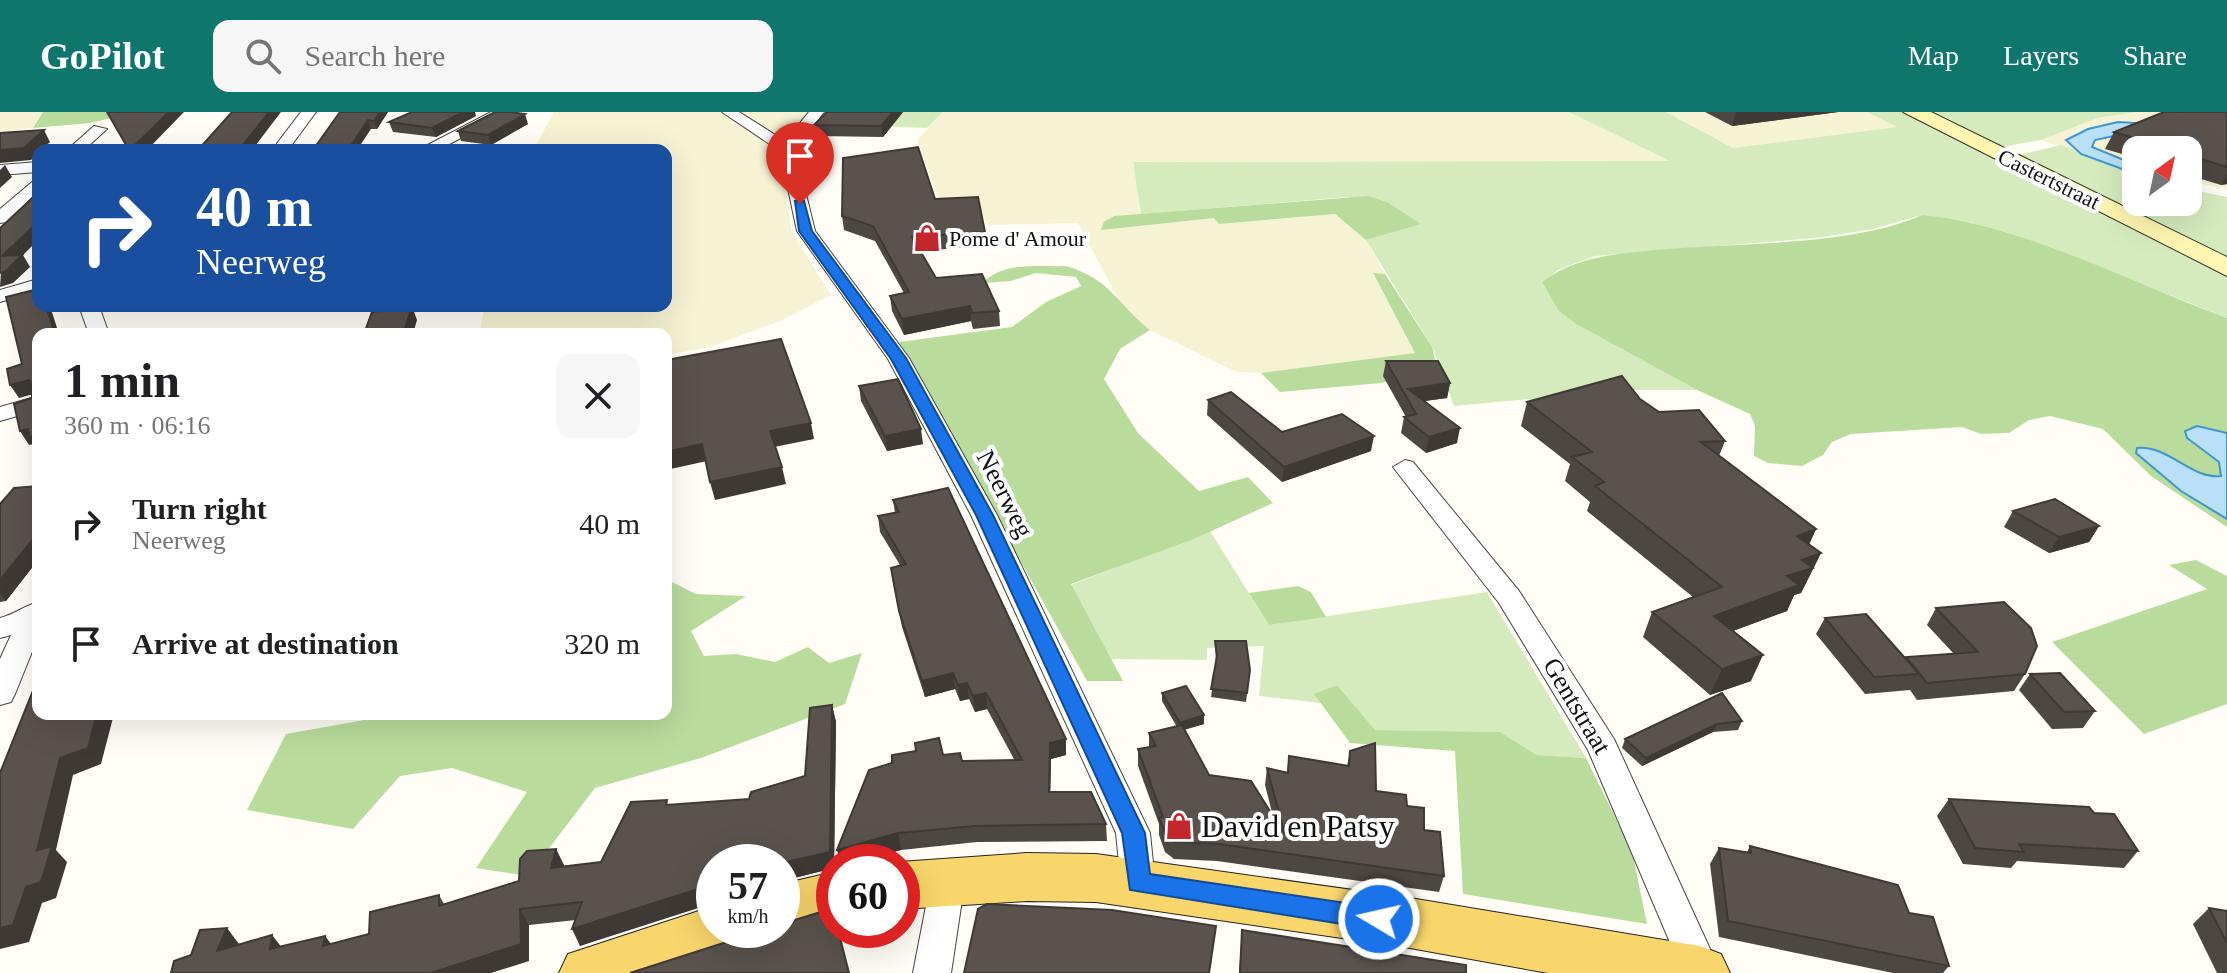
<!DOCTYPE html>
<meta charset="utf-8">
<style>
:root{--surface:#fff;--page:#f6f6f6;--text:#202124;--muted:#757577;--accent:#0f766e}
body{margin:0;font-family:Georgia,serif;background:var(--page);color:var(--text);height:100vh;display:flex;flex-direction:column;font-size:30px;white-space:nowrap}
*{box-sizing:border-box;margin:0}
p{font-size:26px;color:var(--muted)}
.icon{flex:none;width:44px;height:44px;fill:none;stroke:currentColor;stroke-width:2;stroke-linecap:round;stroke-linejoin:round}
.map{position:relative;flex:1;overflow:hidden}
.sheet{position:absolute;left:32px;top:216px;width:640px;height:392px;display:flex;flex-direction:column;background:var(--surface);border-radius:16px;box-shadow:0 8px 32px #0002}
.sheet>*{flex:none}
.top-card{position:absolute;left:32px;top:32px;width:640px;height:168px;border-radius:16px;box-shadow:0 8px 32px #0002;background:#1a4fa0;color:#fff;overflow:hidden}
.needle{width:52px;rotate:33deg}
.controls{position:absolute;left:2122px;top:24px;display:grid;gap:16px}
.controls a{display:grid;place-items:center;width:80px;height:80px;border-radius:16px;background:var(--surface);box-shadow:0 8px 32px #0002;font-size:40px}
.speed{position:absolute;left:696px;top:732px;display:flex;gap:16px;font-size:40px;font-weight:700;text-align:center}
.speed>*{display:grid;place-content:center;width:104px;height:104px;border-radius:50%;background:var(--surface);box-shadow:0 8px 32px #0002;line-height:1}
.speed small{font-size:20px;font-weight:400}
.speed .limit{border:12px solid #d22;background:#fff;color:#111}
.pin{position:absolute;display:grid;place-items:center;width:68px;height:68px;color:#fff;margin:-82px -34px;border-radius:50% 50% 50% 0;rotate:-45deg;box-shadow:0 0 8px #0007}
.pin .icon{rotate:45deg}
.me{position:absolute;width:88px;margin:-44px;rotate:279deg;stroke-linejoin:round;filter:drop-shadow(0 0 6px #0008)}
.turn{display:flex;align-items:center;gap:28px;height:168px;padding:0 32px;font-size:36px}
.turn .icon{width:104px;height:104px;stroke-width:2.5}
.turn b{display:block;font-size:56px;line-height:68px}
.round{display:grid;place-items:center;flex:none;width:84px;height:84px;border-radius:16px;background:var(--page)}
.headline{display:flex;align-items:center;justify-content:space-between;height:136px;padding:0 32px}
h1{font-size:48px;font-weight:700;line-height:60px}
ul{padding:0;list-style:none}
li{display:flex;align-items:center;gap:24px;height:120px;padding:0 32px}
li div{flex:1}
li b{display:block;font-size:30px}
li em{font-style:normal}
header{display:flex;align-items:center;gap:48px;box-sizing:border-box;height:112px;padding:0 40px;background:var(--accent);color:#fff}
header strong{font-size:38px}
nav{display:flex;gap:44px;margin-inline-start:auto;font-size:28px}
.search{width:560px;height:72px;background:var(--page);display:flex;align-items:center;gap:20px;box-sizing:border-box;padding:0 28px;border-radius:16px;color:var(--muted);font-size:30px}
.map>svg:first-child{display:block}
</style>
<header>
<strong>GoPilot</strong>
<div class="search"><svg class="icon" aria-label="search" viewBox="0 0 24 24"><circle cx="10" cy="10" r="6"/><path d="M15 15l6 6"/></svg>Search here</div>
<nav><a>Map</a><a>Layers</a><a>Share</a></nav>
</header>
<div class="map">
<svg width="2227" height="861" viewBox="0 0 2227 861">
<rect width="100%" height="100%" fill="#fffdf5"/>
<path fill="#f6f3d4" d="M0,0H43L33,16L0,20Z
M554,0H721L781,37L792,120L831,183L780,209L710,235L666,243V222H480L484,194H666V38H533Z
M738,0H811L796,18L782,24Z
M943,0H1569L1672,49L1133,50L1141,102L1114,104L1214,106L1220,112L1335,102L1366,128L1385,162H1373L1415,241L1261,261L1236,260L1150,218L1123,196L1078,111L988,113L980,97L943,98L917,28Z
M1666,0H1867L1899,15L1733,36Z
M2138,0H2205L2227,7V77L2188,69V38H2136V53L2092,35L2095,28L2123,22L2088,17L2066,28L2081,42L2041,28L2097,6Z"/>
<path fill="#d5ebbd" d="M824,0H943L927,16L813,12Z
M1569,0H1666L1733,36L1897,15L1867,0H1902L2227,164V206L2084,149L1971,111L1922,103L1873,117L1816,126L1595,144L1560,157L1542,170L1560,199L1576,212L1697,278H1584L1545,300L1529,287L1454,294L1432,235L1366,128L1420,112L1348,85L1141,102L1133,50L1670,49Z
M1928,0H2138L2097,6L2041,28L2001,35Z
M2061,33L2136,62V90H2188V77L2227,85V148L2013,44Z
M1210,419L1269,513L1487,480L1586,646L1537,643L1500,620L1374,618L1337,573L1315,583L1321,591L1259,584L1264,534L1207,536V548L1111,547L1071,473Z"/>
<path fill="#b9dc9c" d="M43,0H137L90,11L33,16Z
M1368,84L1387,90L1421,112L1366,128L1335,102L1219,112L1214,106L1101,118L1104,110L1114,104Z
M1922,103C2023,113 2132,171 2227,206V415L2151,364L2103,317L2050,304L2029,308L2009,321L1981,322L1962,315L1851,322L1832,330L1823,343L1802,354L1768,351L1754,344L1755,314L1750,302L1697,278L1576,212L1559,199L1542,170C1577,144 1615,142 1657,138C1736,130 1850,135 1922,103Z
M1066,154C1111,167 1116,191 1150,218L1120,237L1104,267L1138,321L1199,379L1248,365L1273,391L1194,427L1071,472L1123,569H1087L899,230L1012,215L1046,190L1081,174L1076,165L1036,161L1011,169L983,171C1003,149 1039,155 1066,154Z
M1373,161L1385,162L1432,235L1437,256L1381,271L1280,280L1261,261L1415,241Z
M2196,448L2227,464V592L2144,622L2052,530L2207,477L2169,453Z
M666,467L696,482L746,484L691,519L704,544L736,542L775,550L808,535L829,551L862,541L845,592L701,646L595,676L528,764L476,756L527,680L452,656L400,664L353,717L247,698L286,622L398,602H666Z
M1298,474L1311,480L1326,505L1269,513L1249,481Z
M1337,573L1375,618L1500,620L1537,643L1586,646L1632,739L1647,812L1463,782L1455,639L1350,631L1314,582Z"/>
<path fill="#b9e0f7" stroke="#3f96cf" stroke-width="2" d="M2118,10L2136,11L2123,22L2095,28L2092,35L2136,53V62L2081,42L2066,28L2088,17Z
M2197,314L2227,321V407L2181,379L2136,341L2137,336C2169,333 2192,368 2221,364L2219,350L2187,326L2185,319Z"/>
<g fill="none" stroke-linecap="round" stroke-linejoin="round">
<g stroke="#444" stroke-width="2">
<path id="street" d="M301,0H316L288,38H272Z
M491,0H510L438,38H418Z
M722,0H739L785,29L809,0H824L795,37L815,119L909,246L997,403L1150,721L1155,771L1150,781L1138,786L1126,781L1121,771L1116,721L971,403L888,247L797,119L780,39Z
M94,14L107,17L84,38H67Z
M38,50V60L0,63V53Z
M38,65V79L6,110L0,111V97Z
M38,167V179L0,190V178Z
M79,194H99L109,222H89Z
M38,284V298L0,309V295Z
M1405,348L1413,350L1519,479L1614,627L1721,861H1683L1588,638L1499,491L1393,355Z
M38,490V525L15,582L11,590L0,593V547L11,523L0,526V506C15,502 24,494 38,490Z
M948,753L960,758L965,768L951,861H913L931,768L936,758Z"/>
</g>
<g stroke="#333" stroke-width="2">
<path id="secondary" d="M1903,0H1931L2227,145V164Z"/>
</g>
<g stroke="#222" stroke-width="2">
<path id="primary" d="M1027,741L1096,742L1410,786L1700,834L1721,842L1730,861H1548L1410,836L1096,790L1027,789L902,797V750H899Z
M834,760V808L782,822L771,818H782V772Z
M714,794V818H748L740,836L668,861H559L568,842Z"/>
</g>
<use href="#street" fill="#fff" fill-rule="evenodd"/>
<use href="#secondary" fill="#fff6b0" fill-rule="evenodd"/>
<use href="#primary" fill="#f9d66b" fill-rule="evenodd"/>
</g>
<path fill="#4d4742" d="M340,0H388L377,17H371Z
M903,0L883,25L816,24L814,13Z
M1705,0H1838L1732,14Z
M2227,0V72L2221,73L2188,63V38H2136V46L2105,37L2114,20Z
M476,4L436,25L393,20L389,10Z
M528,12L491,33L461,29L458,19Z
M935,87L985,120L986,134L920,139L936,166L999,199L1000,214L973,217L971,209L904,223L892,199L890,184L904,181L875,129L844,118L842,104Z
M1386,249L1450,271L1447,286L1424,289L1457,331L1426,341L1401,321L1404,305H1406L1383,264Z
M859,274L923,332L887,339L861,289Z
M1640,287L1659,300L1725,329L1719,344L1816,417L1809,432L1821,441L1801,481L1794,483L1787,499L1733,519L1751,569L1710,583L1643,525L1652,500L1693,485L1587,399L1590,390L1565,369L1570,352L1521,314L1527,290Z
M1208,288L1282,320L1371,339L1282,370L1207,303Z
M38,374V448L6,489L0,490V392Z
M893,388L1066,627V643L1051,647L1050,680L1106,712L1107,729L977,730L901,738L856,750H840L943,643L962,649H1015L987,597L975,600L969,587L960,589L955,577L925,585L902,515L893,471L891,456L900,453L880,420L878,404L895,401Z
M2013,399L2099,414L2089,430L2049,441L2004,415Z
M1936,496L2025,562L2014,579L1917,588L1910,578L1865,582L1816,522L1825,506L1905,546L1954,542L1927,513Z
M1215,529L1250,558L1246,590L1211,585L1216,550Z
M2030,562L2095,599L2083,616L2052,617L2019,578Z
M1162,581L1204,603V612L1184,618L1209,663L1273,704L1265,673L1267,656L1287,660L1289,644L1347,654L1350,639L1376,679L1407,694L1424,718L1444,764L1439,780L1217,749L1174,747L1165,740L1159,723V712L1138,654V637L1149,635V621L1177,615L1162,589Z
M1722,581L1742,609L1738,618L1713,620L1642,654L1622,636L1625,627Z
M832,593L836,610L834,756L782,769V750L580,834L576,808L529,813V849L191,843L239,832L272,823L281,835L325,824L331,832L369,822L439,783L444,792L519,769L556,737L564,754L601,750L669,693L749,687L805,664Z
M1949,687L2094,701L2138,739L2124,756L2017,749L2011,756L1963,752L1937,704Z
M1750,734L1909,801L1949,854L1943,861H1893L1719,825L1710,752L1719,736L1747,740Z
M2209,796L2227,799V861H2217L2193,812Z
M1242,818L1466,861H1239Z"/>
<path fill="#3f3936" d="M169,0H184L147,38H130Z
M269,0H281L252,38H239Z
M380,0H388L377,17L374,9Z
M463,0H475L476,4L436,25L432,16Z
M893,0H903L883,25L881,14Z
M1736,0H1838L1732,14Z
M525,2L528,12L491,33L488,23Z
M368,8L371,17L357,38H348Z
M44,18L50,30L41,38H38V41L31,48L0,51V38Z
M5,53L12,65L0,76V58Z
M2227,63V72L2221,73Z
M38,110V128L23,143L30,155L13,171L0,175L2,144Z
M46,194H50L59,222H55Z
M412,194L417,208L413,222H392Z
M970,194L971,209L904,223L902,207Z
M29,268L37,281L19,286L10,273Z
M1450,271L1447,286L1410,291L1408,277Z
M811,311L814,327L774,335L770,319Z
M1460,316L1457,331L1426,341L1429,325Z
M28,317L38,323V338L34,332L29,333L20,319Z
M921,317L923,332L887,339L885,324Z
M1374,324L1371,339L1282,370L1284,355Z
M702,332L707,349L666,358V340Z
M782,355L786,372L715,388L710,370Z
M2099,414L2089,430L2049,441L2059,425Z
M1816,417L1805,442L1797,424Z
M38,421V448L6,489L0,482V468Z
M1821,441L1801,481L1794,483L1787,499L1703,530L1714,504L1787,464L1802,448Z
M1763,543L1751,569L1710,583L1722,557Z
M953,561L955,577L925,585L922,569Z
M967,571L969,587L960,589L958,573Z
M986,581L987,597L975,600L973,584Z
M832,593L836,610L834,756L782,769V751Z
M97,602H114L101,652L73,663L56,738L67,750L56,786L42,791L29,830L0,837V816L37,738L60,646Z
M1204,603V612L1179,619L1180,611Z
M1717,612L1713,620L1642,654L1646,646Z
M1066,627V643L1051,647L1050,697V631Z
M898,721L901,738L856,750H840L837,738Z
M556,737L564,753L559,772L551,756Z
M714,772V791L580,834L572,817Z
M520,797L529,813V849L491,861H431Z
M227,816L239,832L217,839Z
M272,823L285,840L270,837Z
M325,824L336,840L323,834Z"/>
<path fill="#5a524d" stroke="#3f3936" stroke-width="2" d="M107,0H169L130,38H129Z
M232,0H269L239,38H198Z
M340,0H380L374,9L368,8L348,38H313Z
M412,0H463L432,16L389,10Z
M495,0H510L525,2L488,23L458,19Z
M827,0H893L881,14L814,13Z
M2164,0H2227V55L2188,43V38H2173L2114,20Z
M44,18L24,36L0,38V21Z
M918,35L935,87L978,85L985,120L912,125L936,166L982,162L999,199L972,201L970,194L902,207L890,184L909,180L873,114L842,104L843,46Z
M38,81V110L2,144L22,143L6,159L0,161V116Z
M38,177V194H46L55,222H38V323L30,325L28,317L20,319L14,292L32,286V271L29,268L10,273L7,257L22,252L6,185Z
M412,194L404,220L392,222H364L372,200Z
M781,227L811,311L770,319L782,355L710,370L702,332L666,340V248Z
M1386,249H1438L1450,271L1408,277L1460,316L1429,325L1404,305L1416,302Z
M1622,264L1640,287L1659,300L1699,298L1725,329L1701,330L1816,417L1797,424L1821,441L1802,448L1813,456L1787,464L1799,473L1714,504L1763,543L1722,557L1652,500L1722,475L1595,374L1604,370L1572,345L1592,340L1527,290Z
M898,267L921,317L885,324L859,274Z
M1231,280L1282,320L1342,302L1374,324L1284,355L1208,288Z
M38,374V421L0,468V392L14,376Z
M948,376L1066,627L1050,631L1049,680H1091L1106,712L975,714L898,721L837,738L869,658L892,651V643L916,639L915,631L939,626L943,643L960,641L962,649L1022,648L986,581L973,584L967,571L958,573L953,561L922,569L899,499L891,456L906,452L878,404L899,400L893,388Z
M2055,387L2099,414L2059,425L2013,399Z
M2004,490L2031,516L2037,534L2025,562L1927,571L1906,545L1978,540L1936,496Z
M1866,502L1919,562L1874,565L1825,506Z
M1215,529H1246L1250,558L1247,581L1211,577L1217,544Z
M2060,561L2095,599L2064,600L2030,562Z
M38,566V602H97L88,636L60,646L37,738L52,734L41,770L26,775L13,813L0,816V661Z
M1186,574L1204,603L1180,611L1162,581Z
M1722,581L1742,609L1717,612L1646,646L1625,627Z
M832,593L830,740L782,751V750H714V772L572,817L582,790L520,797L521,832L431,861H171L174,849L191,843L200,818L227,816L217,839L272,823L270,837L325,824L323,834L369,822L370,800L439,783V794L519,769L520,747L527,739L556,737L551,756L601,750L631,690L667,688L666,693L749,687L751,680L805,664L810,596Z
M1182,613L1209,663L1251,669L1285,723L1267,656L1288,661L1289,644L1349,654L1350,639L1375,631L1376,679L1406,683L1407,694L1424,696V718L1440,720L1444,764L1219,732L1175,730L1166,723L1159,706L1163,705L1138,637L1156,634L1149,621Z
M1949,687L2089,695L2094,701L2114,702L2138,739L2019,732L2024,740L1975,736Z
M1750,734L1898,773L1909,801L1933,805L1949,854L1728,809L1719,736L1751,741Z
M987,792L1112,798L1216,814L1209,861H964L978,797Z
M833,796L834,818H838L849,861H630L764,818H782V812Z
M2209,796L2227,799V831Z
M1242,818L1466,853V861H1240Z"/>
<path fill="#1a73e8" stroke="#114b97" stroke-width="2" d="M795,89H804L812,119L906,246L993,403L1145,721L1150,762L1379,796L1388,799L1392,807L1388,814L1379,818L1130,778L1122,721L976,403L891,247L799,119Z"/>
<defs>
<g id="shop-bare" transform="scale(2.16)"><path d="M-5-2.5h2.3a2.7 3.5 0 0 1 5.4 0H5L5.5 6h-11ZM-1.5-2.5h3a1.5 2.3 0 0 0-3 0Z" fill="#c4262e" stroke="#fff" stroke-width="2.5" paint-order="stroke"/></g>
</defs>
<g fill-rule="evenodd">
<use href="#shop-bare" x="927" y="126"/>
<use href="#shop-bare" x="1179" y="714"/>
</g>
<g text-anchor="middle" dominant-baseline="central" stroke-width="8" stroke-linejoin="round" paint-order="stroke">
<g font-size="22" fill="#111" stroke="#fff">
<text transform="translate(2049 67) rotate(26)">Castertstraat</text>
</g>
<g font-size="22" fill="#111" stroke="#fff" text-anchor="start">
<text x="949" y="126">Pome d' Amour</text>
</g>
<g font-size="26" fill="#111" stroke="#fff">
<text transform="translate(1005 382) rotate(63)">Neerweg</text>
<text transform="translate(1577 594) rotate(59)">Gentstraat</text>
</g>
<g font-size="32" fill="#111" stroke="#fff" text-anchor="start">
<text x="1201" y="714">David en Patsy</text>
</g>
</g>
</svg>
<div class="controls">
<a><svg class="needle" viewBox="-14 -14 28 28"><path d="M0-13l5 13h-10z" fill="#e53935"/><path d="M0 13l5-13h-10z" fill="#757577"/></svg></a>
</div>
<div class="speed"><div>57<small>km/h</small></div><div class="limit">60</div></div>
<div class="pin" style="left:800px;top:92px;background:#d93025"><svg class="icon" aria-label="arrive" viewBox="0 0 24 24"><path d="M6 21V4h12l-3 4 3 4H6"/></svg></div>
<svg class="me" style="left:1379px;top:807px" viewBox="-20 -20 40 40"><circle r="17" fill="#1a73e8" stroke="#fff" stroke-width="3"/><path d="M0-11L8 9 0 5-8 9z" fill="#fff"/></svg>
<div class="top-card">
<div class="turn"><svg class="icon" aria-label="right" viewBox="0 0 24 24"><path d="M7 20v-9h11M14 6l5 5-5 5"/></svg><div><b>40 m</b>Neerweg</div></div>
</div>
<section class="sheet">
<div class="headline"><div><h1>1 min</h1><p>360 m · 06:16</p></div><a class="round"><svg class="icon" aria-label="close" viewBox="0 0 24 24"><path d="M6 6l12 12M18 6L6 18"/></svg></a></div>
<ul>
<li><svg class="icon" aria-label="right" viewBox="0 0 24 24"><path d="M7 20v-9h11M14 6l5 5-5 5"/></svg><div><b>Turn right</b><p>Neerweg</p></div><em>40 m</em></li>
<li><svg class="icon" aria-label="arrive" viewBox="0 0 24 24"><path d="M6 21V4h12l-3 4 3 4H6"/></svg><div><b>Arrive at destination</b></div><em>320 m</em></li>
</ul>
</section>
</div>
